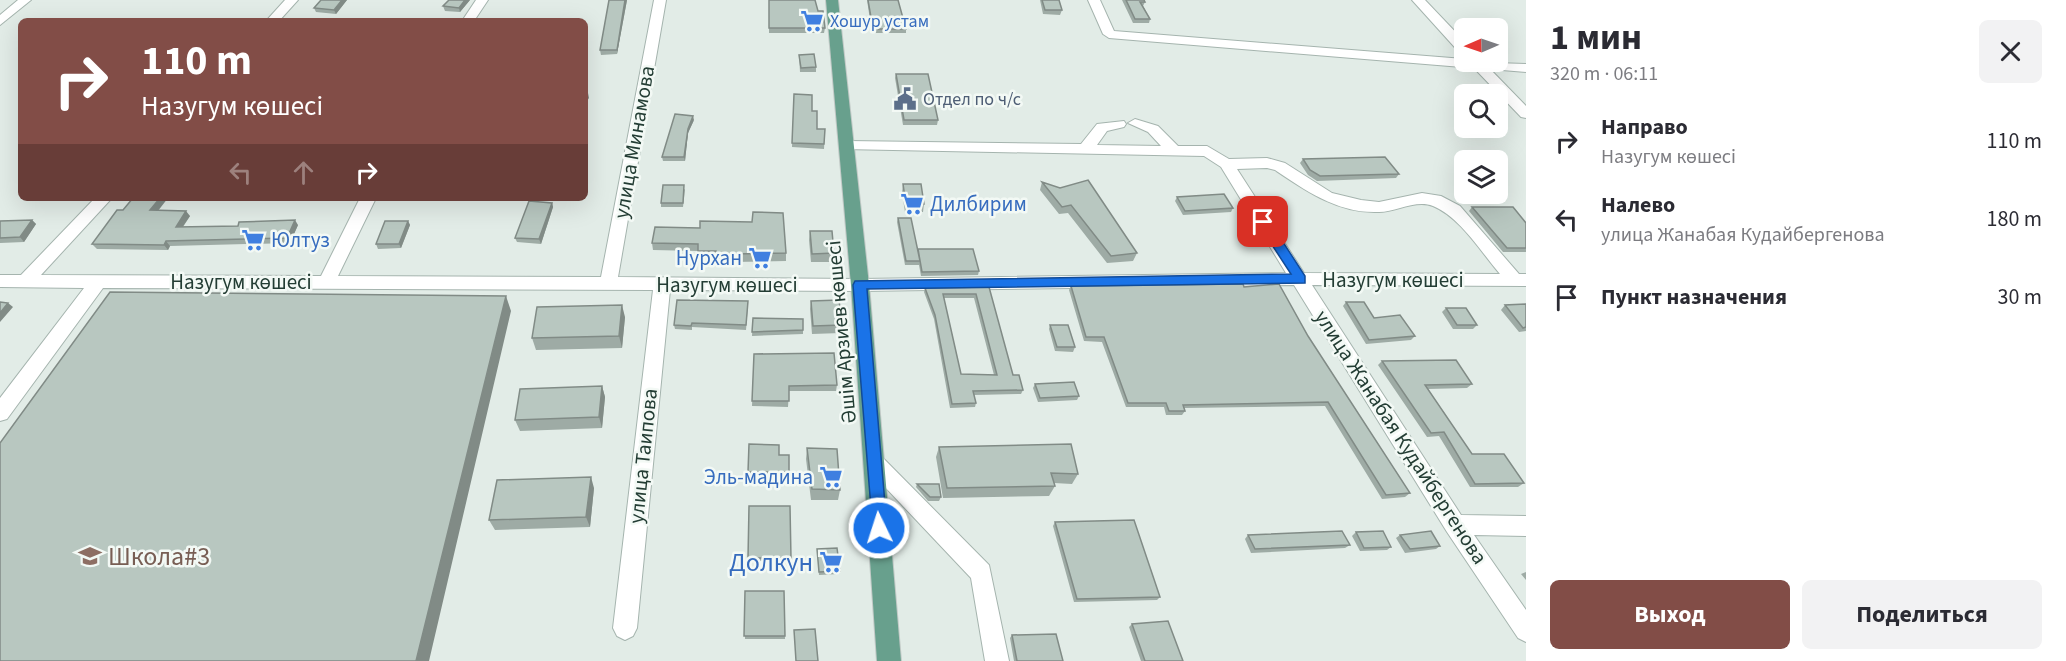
<!DOCTYPE html>
<html lang="ru">
<meta charset="utf-8">
<style>
:root{--surface:#fff;--page:#f2f2f3;--text:#2b2b33;--muted:#7c7c81;--accent:#824d47}
body{margin:0;font-family:"Source Sans 3",sans-serif;background:var(--page);color:var(--text);height:100vh;display:flex;flex-direction:column;font-size:22px;white-space:nowrap}
*{box-sizing:border-box;margin:0}
p{font-size:20px;color:var(--muted)}
.icon{flex:none;width:33px;height:33px;fill:none;stroke:currentColor;stroke-width:2;stroke-linecap:round;stroke-linejoin:round}
.map{position:relative;flex:1;overflow:hidden}
.drawer{display:flex;flex-direction:column;background:var(--surface);width:540px}
.drawer>*{flex:none}
.top-card{position:absolute;left:18px;top:18px;width:570px;height:183px;border-radius:9px;box-shadow:0 6px 24px #0002;background:#824d47;color:#fff;overflow:hidden}
.needle{width:39px;rotate:268deg}
.controls{position:absolute;left:1454px;top:18px;display:grid;gap:12px}
.controls a{display:grid;place-items:center;width:54px;height:54px;border-radius:9px;background:var(--surface);box-shadow:0 6px 24px #0002;font-size:30px}
.pin{position:absolute;display:grid;place-items:center;width:51px;height:51px;color:#fff;margin:-26px;border-radius:12px;box-shadow:0 3px 9px #0006}
.me{position:absolute;width:66px;margin:-33px;rotate:356deg;stroke-linejoin:round;filter:drop-shadow(0 0 4px #0008)}
.turn{display:flex;align-items:center;gap:21px;height:126px;padding:0 24px;font-size:27px}
.turn .icon{width:78px;height:78px;stroke-width:2.5}
.turn b{display:block;font-size:42px;line-height:51px}
.lanes{display:flex;align-items:center;height:57px;padding:0 24px;background:#0003;justify-content:center;gap:30px;direction:ltr}
.lanes .off{opacity:.35}
.round{display:grid;place-items:center;flex:none;width:63px;height:63px;border-radius:9px;background:var(--page)}
.headline{display:flex;align-items:center;justify-content:space-between;height:102px;padding:0 24px}
h1{font-size:36px;font-weight:700;line-height:45px}
.button{display:flex;gap:12px;margin-top:auto;padding:12px 24px}
.button a{flex:1;height:69px;border-radius:9px;background:var(--accent);color:#fff;font-size:24px;font-weight:700;line-height:69px;text-align:center}
.button a+a{background:var(--page);color:var(--text)}
ul{padding:0;list-style:none}
li{display:flex;align-items:center;gap:18px;height:78px;padding:0 24px}
li div{flex:1}
li b{display:block;font-size:22px}
li em{font-style:normal}
main{display:flex;flex:1;min-height:0}
.map>svg:first-child{display:block}
</style>
<main>
<div class="map">
<svg width="1526" height="661" viewBox="0 0 1526 661">
<rect width="100%" height="100%" fill="#e2ece7"/>
<g fill="none" stroke-linecap="round" stroke-linejoin="round">
<g stroke="#a5b4ae" stroke-width="2">
<path id="minor" d="M18,0H31L0,25V15Z
M285,0H298L279,21H266Z
M476,0H488L474,21H462Z
M654,0H666L618,277L860,279L1286,273L1221,167L1204,156L843,149L841,146L843,143L848,141L1081,144L1097,124L1124,121L1126,124L1124,127L1107,131L1097,145L1161,146L1148,132L1128,123L1135,119L1158,126L1178,146H1207L1229,159L1267,158L1285,163L1332,193L1361,200L1379,202L1422,193L1441,196L1460,206L1519,274H1526V286L1312,285L1461,515L1526,516V536L1474,535L1526,610V642L1518,638L1447,532L1294,285L860,291L670,290L637,628L633,636L625,640L617,636L613,628L653,290L103,288L7,419L0,421V398L84,288L0,287V275H21L95,198H112L41,275L321,276L360,198H376L338,276L601,277ZM1267,168L1275,170C1306,191 1339,214 1379,212C1396,212 1416,199 1433,206C1460,217 1481,252 1500,274L1304,273L1237,169Z
M1088,0H1100L1114,31L1464,59V62L1526,64V72L1490,69L1526,106V118L1521,117L1474,68L1109,38L1103,34Z
M1412,0H1425L1464,41V53L1459,52Z
M874,453L881,456L989,565L1009,661H985L971,578L867,468L864,462L867,456Z"/>
</g>
<g stroke="#c1c9c6" stroke-width="2">
<path id="major" d="M826,0H838L869,285L901,661H877L851,285Z"/>
</g>
<use href="#minor" fill="#fff" fill-rule="evenodd"/>
<use href="#major" fill="#68a08d" fill-rule="evenodd"/>
</g>
<path fill="#9eaba5" fill-rule="evenodd" d="M321,0H347L336,14L316,12L314,8Z
M470,0L460,12L445,11L443,6Z
M609,0H627L617,54L601,55L600,50Z
M769,0L818,11L825,28L824,33H769Z
M867,0H898L906,29V33H872Z
M1040,0H1059L1062,10L1060,15L1043,14Z
M1122,0H1144L1145,2L1143,6L1150,19L1149,23H1133Z
M799,55L816,67V72H800Z
M896,74L938,120L937,125H903L895,78Z
M794,94L812,111L817,129H825L824,149L792,147Z
M694,120L688,133L685,161H663L662,157Z
M1303,159L1399,174L1396,178L1317,181L1308,175L1300,163Z
M1042,182L1137,253L1133,261L1107,263L1068,213L1059,214L1040,190Z
M903,184L924,204L923,212H905L902,193Z
M685,189L683,207H661V203Z
M1177,197L1233,208L1231,212L1183,215L1175,201Z
M552,203L553,207L541,244L517,242L515,238Z
M1472,207L1526,223V252H1503L1469,211Z
M158,211L190,216L183,227L298,225L290,243L170,246L168,250L97,249L92,244Z
M898,218L918,251L979,271L978,275L921,276L919,265H905L897,222Z
M32,220L36,224L24,242L0,243V221Z
M408,221L410,225L401,248L378,249L376,244Z
M655,227L786,253V261L731,262V265H717L716,258H698V251L653,250L652,243Z
M810,231L834,253V262H811L809,240Z
M1071,286L1244,287L1308,336L1410,493L1405,497L1382,499L1325,406L1184,408L1185,411L1182,415H1166L1164,407H1126L1102,342L1084,341L1069,290Z
M989,287L1013,375L1023,390L1021,394L974,395L976,403L975,407L950,408L934,319L924,292L925,288ZM944,298H974L994,375L961,374Z
M811,301L842,325L841,333L812,334L810,309Z
M1346,302L1374,318L1415,336L1411,340L1366,344L1343,306Z
M1526,304V331L1519,332L1501,310L1505,305Z
M748,305L746,330L692,327V330L675,329L674,325Z
M1446,308L1477,325L1473,329H1453L1442,312Z
M625,317L622,348L536,350L532,338Z
M753,318L803,330V334L752,336Z
M1050,325L1075,347L1073,352L1055,351L1049,329Z
M754,354L837,385L836,391H789L788,407L752,406Z
M1382,361L1472,384L1467,388L1428,389L1472,454L1524,483L1518,487H1470L1439,436L1427,437L1378,365Z
M1035,384L1079,396L1077,400L1038,402L1033,388Z
M602,386L605,397L602,428L520,431L515,420Z
M749,444L779,455H789V476L749,475Z
M939,447L1078,474L1072,484L1054,483L1055,486L1049,496L943,498L936,457Z
M807,448L840,490L838,500H811L806,459Z
M917,484L941,497L939,501H928L916,487Z
M594,488L590,527L495,530L489,520Z
M749,506H790V561H748Z
M1055,522L1160,597L1157,600L1074,602L1053,526Z
M1356,532L1391,547L1387,550L1360,551L1352,536Z
M1248,535L1350,545L1345,548L1251,553L1245,539Z
M1400,535L1440,546L1436,549L1405,553L1396,538Z
M817,549L840,571L839,574L819,575Z
M1526,572V580L1521,574Z
M745,591H784L785,639H745Z
M1132,624L1183,661H1141L1129,627Z
M1012,635L1063,661H1014L1010,638Z"/>
<path fill="#818b86" d="M342,0H347L336,14L334,10Z
M465,0H470L460,12L459,8Z
M625,0H627L617,54V50Z
M588,93L589,98L585,104V98Z
M693,116L694,120L688,133L685,161L684,157L688,129Z
M160,198H168L154,216L150,210Z
M552,203L553,207L541,244L539,239Z
M186,211L190,216L179,232L176,227Z
M32,220L36,224L24,242L20,237Z
M295,220L298,225L290,243L287,238Z
M408,221L410,225L401,248L399,244Z
M166,241L170,246L168,250L164,245Z
M506,296L511,311L429,661H416Z
M8,303L13,307L0,322V313Z
M622,305L625,317L622,348L619,336Z
M602,386L605,397L602,428L599,417Z
M591,477L594,488L590,527L586,517Z"/>
<path fill="#b8c7c0" stroke="#818b86" stroke-width="1.5" fill-rule="evenodd" d="M321,0H342L334,10L314,8Z
M449,0H465L459,8L443,6Z
M609,0H625L617,50H600Z
M769,0H815L818,11H823L825,28H769Z
M868,0H898L906,29H873Z
M1042,0H1059L1062,10H1045Z
M1126,0H1144L1145,2H1140L1150,19H1135Z
M814,54L816,67L801,68L799,55Z
M896,74H928L938,120H904Z
M794,94L812,95V111H817V129H825L824,144L792,143Z
M675,114L693,116L688,129L684,157H662Z
M1385,157L1399,174L1320,176L1310,170L1303,159Z
M1088,180L1137,253L1111,256L1071,205L1062,207L1042,182L1060,188Z
M903,184H921L924,204H906Z
M663,185H684L683,203H661Z
M1224,194L1233,208L1185,211L1177,197Z
M133,198H160L150,210L186,211L176,227L238,226L239,222L295,220L287,238L166,241L164,245L92,244L117,210H123Z
M529,201L552,203L539,239L515,238Z
M1472,207H1513L1526,223V248H1507Z
M753,212L783,213L786,253L731,254V258H716V251H698V244L652,243L655,227L700,228V221L752,222Z
M898,218H911L920,261H906Z
M32,220L20,237L0,238V221Z
M385,221H408L399,244H376Z
M810,231H832L834,253L812,254Z
M918,249H973L979,271L922,272Z
M1243,284L1244,287L1279,284L1308,336L1410,493L1386,495L1328,402L1183,405L1185,411H1169L1166,403H1128L1104,337H1086L1071,286Z
M989,287L1013,375H1019L1023,390L973,391L976,403L952,404L935,315L925,288ZM943,294H976L997,375L961,374Z
M110,292L506,296L416,661H0V443Z
M677,300L748,301L746,325L692,323L691,326L674,325Z
M839,300L842,325L813,326L811,301Z
M0,302L8,303L0,313Z
M1346,302H1364L1374,318L1400,315L1415,336L1369,340Z
M1526,304V327L1523,328L1505,305Z
M622,305L619,336L532,338L537,307Z
M1446,308H1466L1477,325H1457Z
M753,318L803,319V330L752,332Z
M1050,325H1068L1075,347H1057Z
M834,353L837,385L789,386V401H752L754,354Z
M1456,360L1472,384L1425,385L1472,454H1504L1524,483L1475,484L1444,432L1431,433L1382,361Z
M1074,382L1079,396L1040,398L1035,384Z
M602,386L599,417L515,420L520,389Z
M749,444L779,445V455H789V472H748Z
M1071,444L1078,474L1051,473L1055,486L947,488L939,447Z
M807,448L837,449L840,490L812,489Z
M591,477L586,517L489,520L497,480Z
M917,484H939L941,497H930Z
M749,506H790L791,558H748Z
M1134,520L1160,597L1077,599L1055,522Z
M1342,531L1350,545L1255,549L1248,535Z
M1383,531L1391,547L1364,548L1356,532Z
M1431,531L1440,546L1410,549L1400,535Z
M837,548L840,571L819,572L817,549Z
M745,591H784L785,636H744Z
M1168,621L1183,661H1145L1132,624Z
M815,629L818,661H796L794,630Z
M1056,634L1063,661H1017L1012,635Z"/>
<path fill="#1a73e8" stroke="#114b97" stroke-width="1.5" d="M1263,217L1268,219L1305,276V283L867,289L887,528L885,533L879,536L873,533L853,285L855,281L1291,274L1257,222Z"/>
<defs>
<g id="supermarket-bare" transform="scale(1.8)"><path d="M-6-5.5h2.5l.6 2H6L4.5 2H-2.5L-4.4-4H-6ZM-1.5 3.2a1.3 1.3 0 1 0 .1 0ZM3 3.2a1.3 1.3 0 1 0 .1 0Z" fill="#3f7fe0" stroke="#f3f9f5" stroke-width="2.5" paint-order="stroke"/></g>
<g id="civic-bare" transform="scale(1.8)"><path d="M-.6-6.5H3V-4.5H.6V-3L4-1V1h2V6H-6V1h2V-1L-.6-3ZM-1.2 2.5V6h2.4V2.5Z" fill="#5c6f8a" stroke="#f3f9f5" stroke-width="2.5" paint-order="stroke"/></g>
<g id="school-bare" transform="scale(1.8)"><path d="M0-5L7-2L0 1L-7-2ZM-4 1L0 2.5L4 1V4Q0 6-4 4Z" fill="#8d6e63" stroke="#f3f9f5" stroke-width="2.5" paint-order="stroke"/></g>
</defs>
<g fill-rule="evenodd">
<use href="#supermarket-bare" x="812" y="21"/>
<use href="#civic-bare" x="905" y="99"/>
<use href="#supermarket-bare" x="912" y="204"/>
<use href="#supermarket-bare" x="253" y="240"/>
<use href="#supermarket-bare" x="760" y="258"/>
<use href="#supermarket-bare" x="831" y="477"/>
<use href="#school-bare" x="90" y="556"/>
<use href="#supermarket-bare" x="831" y="562"/>
</g>
<g text-anchor="middle" dominant-baseline="central" stroke-width="5" stroke-linejoin="round" paint-order="stroke">
<g font-size="18" fill="#366cbe" stroke="#f3f9f5" text-anchor="start">
<text x="830" y="21">Хошур устам</text>
</g>
<g font-size="18" fill="#4e5e75" stroke="#f3f9f5" text-anchor="start">
<text x="923" y="99">Отдел по ч/с</text>
</g>
<g font-size="21" fill="#233d34" stroke="#f3f9f5">
<text transform="translate(634 142) rotate(-80)">улица Минамова</text>
<text x="1393" y="280">Назугум көшесі</text>
<text x="241" y="282">Назугум көшесі</text>
<text x="727" y="285">Назугум көшесі</text>
<text transform="translate(841 332) rotate(-95)">Әшім Арзиев көшесі</text>
<text transform="translate(1401 437) rotate(57)">улица Жанабая Кудайбергенова</text>
<text transform="translate(643 456) rotate(-84)">улица Таипова</text>
</g>
<g font-size="21" fill="#366cbe" stroke="#f3f9f5" text-anchor="start">
<text x="930" y="204">Дилбирим</text>
<text x="271" y="240">Юлтуз</text>
<text x="742" y="258" text-anchor="end">Нурхан</text>
<text x="813" y="477" text-anchor="end">Эль-мадина</text>
</g>
<g font-size="26" fill="#785e54" stroke="#f3f9f5" text-anchor="start">
<text x="108" y="556">Школа#3</text>
</g>
<g font-size="26" fill="#366cbe" stroke="#f3f9f5" text-anchor="end">
<text x="813" y="562">Долкун</text>
</g>
</g>
</svg>
<div class="controls">
<a><svg class="needle" viewBox="-14 -14 28 28"><path d="M0-13l5 13h-10z" fill="#e53935"/><path d="M0 13l5-13h-10z" fill="#7c7c81"/></svg></a>
<a><svg class="icon" aria-label="search" viewBox="0 0 24 24"><circle cx="10" cy="10" r="6"/><path d="M15 15l6 6"/></svg></a>
<a><svg class="icon" aria-label="layers" viewBox="0 0 24 24"><path d="M12 4l9 5-9 5-9-5zM3 14l9 5 9-5"/></svg></a>
</div>
<div class="pin" style="left:1263px;top:222px;background:#d93025"><svg class="icon" aria-label="arrive" viewBox="0 0 24 24"><path d="M6 21V4h12l-3 4 3 4H6"/></svg></div>
<svg class="me" style="left:879px;top:528px" viewBox="-20 -20 40 40"><circle r="17" fill="#1a73e8" stroke="#fff" stroke-width="3"/><path d="M0-11L8 9 0 5-8 9z" fill="#fff"/></svg>
<div class="top-card">
<div class="turn"><svg class="icon" aria-label="right" viewBox="0 0 24 24"><path d="M7 20v-9h11M14 6l5 5-5 5"/></svg><div><b>110 m</b>Назугум көшесі</div></div>
<div class="lanes"><svg class="icon off" aria-label="left" viewBox="0 0 24 24"><path d="M17 20v-9H6M10 6l-5 5 5 5"/></svg><svg class="icon off" aria-label="ahead" viewBox="0 0 24 24"><path d="M12 20V5M6 11l6-6 6 6"/></svg><svg class="icon" aria-label="right" viewBox="0 0 24 24"><path d="M7 20v-9h11M14 6l5 5-5 5"/></svg></div>
</div>
</div>
<section class="drawer">
<div class="headline"><div><h1>1 мин</h1><p>320 m · 06:11</p></div><a class="round"><svg class="icon" aria-label="close" viewBox="0 0 24 24"><path d="M6 6l12 12M18 6L6 18"/></svg></a></div>
<ul>
<li><svg class="icon" aria-label="right" viewBox="0 0 24 24"><path d="M7 20v-9h11M14 6l5 5-5 5"/></svg><div><b>Направо</b><p>Назугум көшесі</p></div><em>110 m</em></li>
<li><svg class="icon" aria-label="left" viewBox="0 0 24 24"><path d="M17 20v-9H6M10 6l-5 5 5 5"/></svg><div><b>Налево</b><p>улица Жанабая Кудайбергенова</p></div><em>180 m</em></li>
<li><svg class="icon" aria-label="arrive" viewBox="0 0 24 24"><path d="M6 21V4h12l-3 4 3 4H6"/></svg><div><b>Пункт назначения</b></div><em>30 m</em></li>
</ul>
<div class="button"><a>Выход</a><a>Поделиться</a></div>
</section>
</main>
